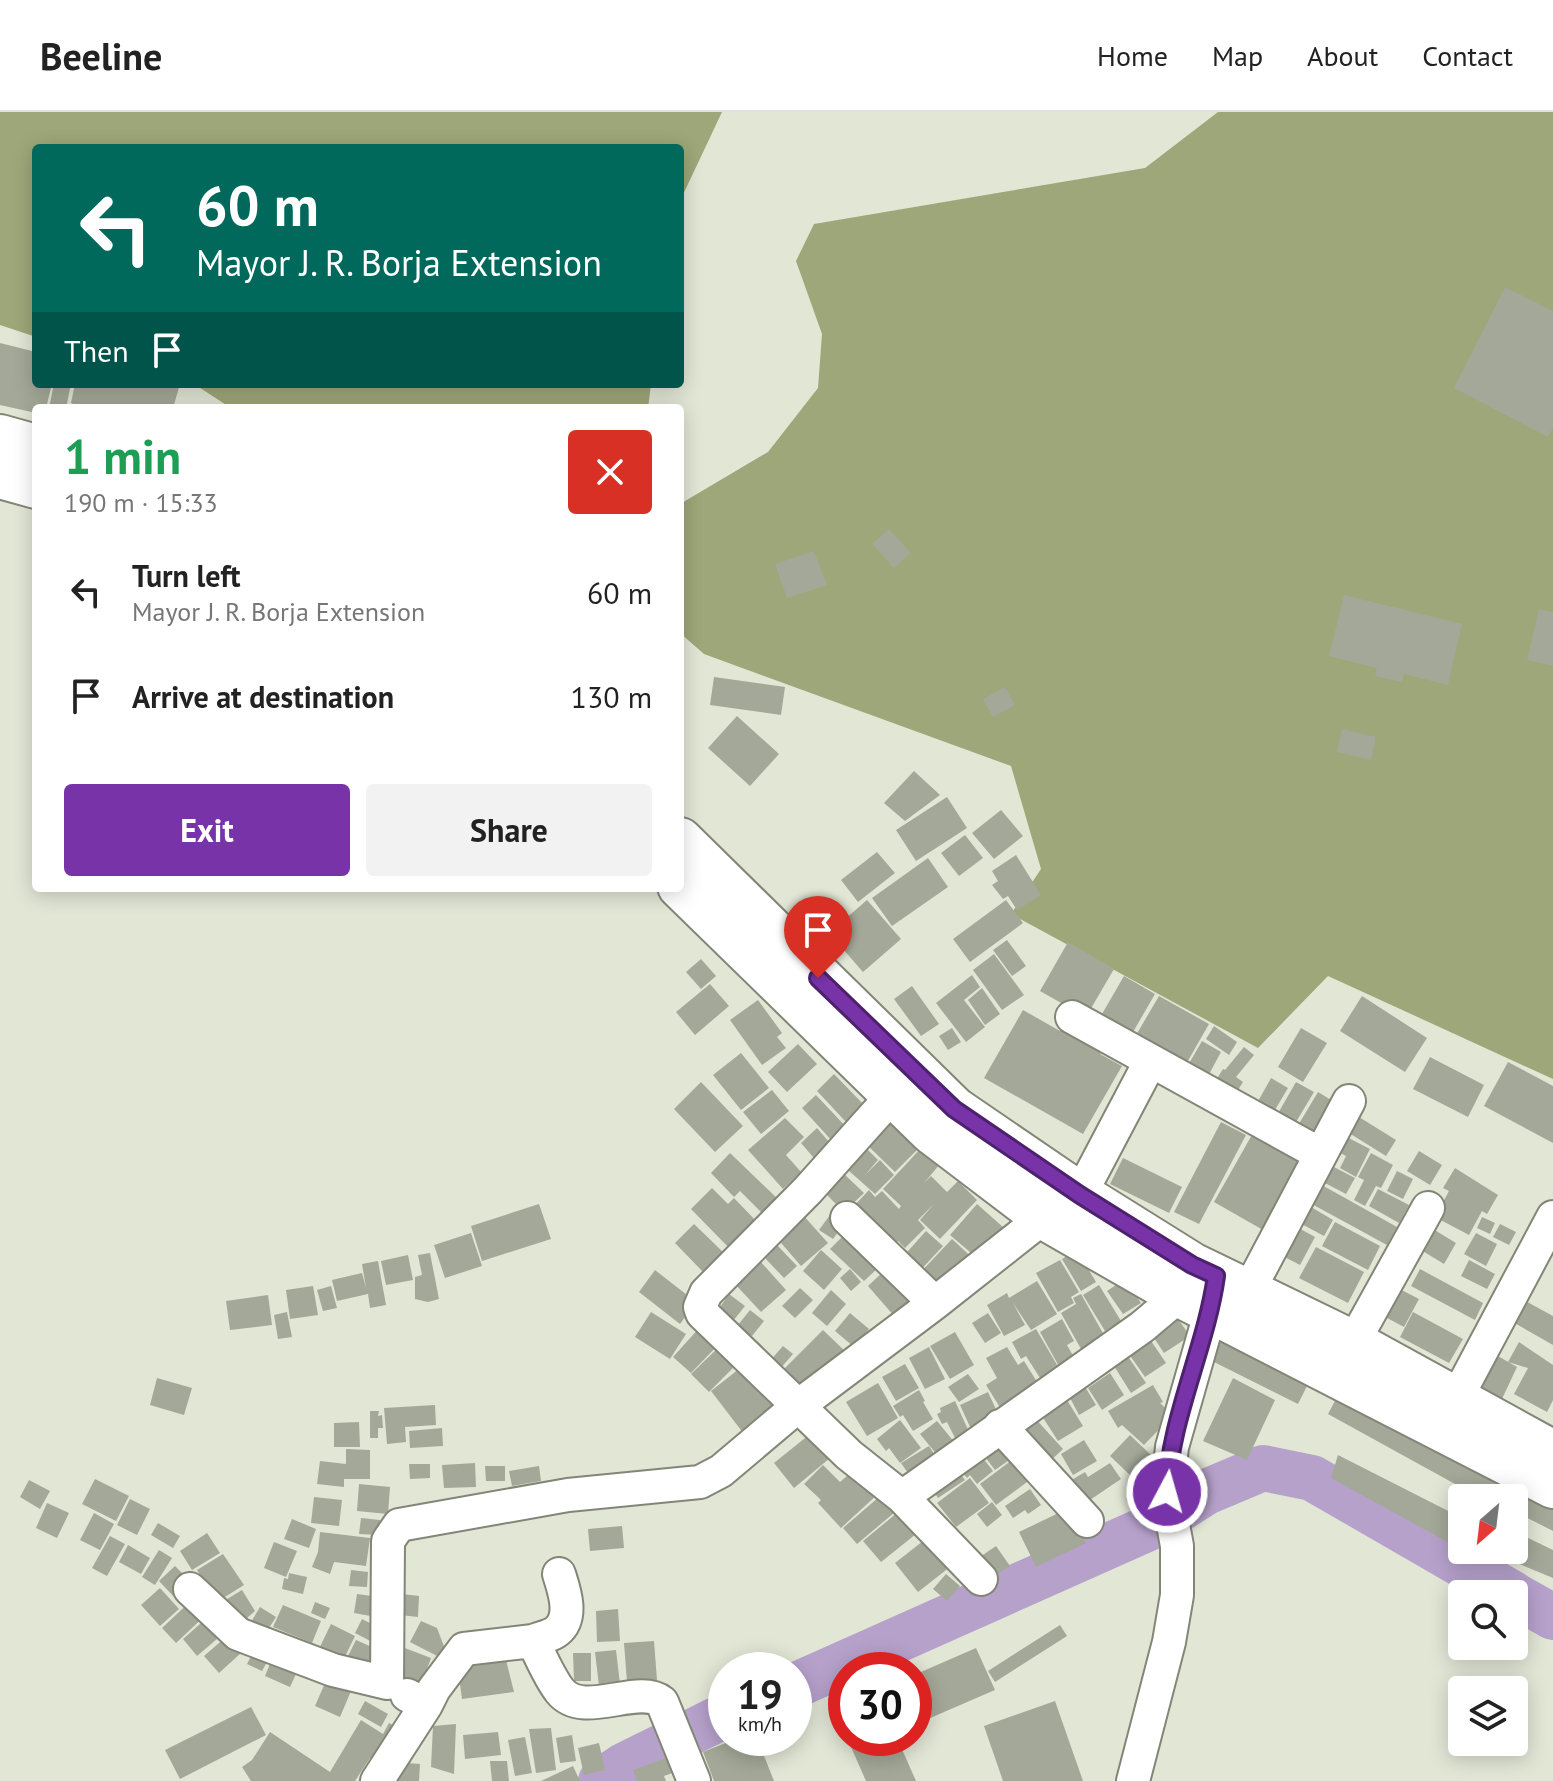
<!DOCTYPE html>
<meta charset="utf-8">
<style>
:root{--surface:#fff;--page:#f2f2f2;--text:#222;--muted:#767676;--line:#e0e0e0;--accent:#7733a7}
body{margin:0;font-family:"PT Sans",sans-serif;background:var(--page);color:var(--text);height:100vh;display:flex;flex-direction:column;font-size:30px;white-space:nowrap}
*{box-sizing:border-box;margin:0}
p{font-size:26px;color:var(--muted)}
.icon{flex:none;width:44px;height:44px;fill:none;stroke:currentColor;stroke-width:2;stroke-linecap:round;stroke-linejoin:round}
.map{position:relative;flex:1;overflow:hidden}
.panel{position:absolute;left:32px;top:292px;width:652px;height:488px;display:flex;flex-direction:column;background:var(--surface);border-radius:8px;box-shadow:0 4px 20px #0003}
.panel>*{flex:none}
.guide{position:absolute;left:32px;top:32px;width:652px;height:244px;border-radius:8px;box-shadow:0 4px 20px #0003;background:#00695c;color:#fff;overflow:hidden}
.needle{width:52px;rotate:208deg}
.tools{position:absolute;left:1448px;top:1372px;display:grid;gap:16px}
.tools a{display:grid;place-items:center;width:80px;height:80px;border-radius:8px;background:var(--surface);box-shadow:0 4px 20px #0003;font-size:40px}
.speed{position:absolute;left:708px;top:1540px;display:flex;gap:16px;font-size:40px;font-weight:700;text-align:center}
.speed>*{display:grid;place-content:center;width:104px;height:104px;border-radius:50%;background:var(--surface);box-shadow:0 4px 20px #0003;line-height:1}
.speed small{font-size:20px;font-weight:400}
.speed .limit{border:12px solid #d22;background:#fff;color:#111}
.pin{position:absolute;display:grid;place-items:center;width:68px;height:68px;color:#fff;margin:-82px -34px;border-radius:50% 50% 50% 0;rotate:-45deg;box-shadow:0 0 8px #0007}
.pin .icon{rotate:45deg}
.me{position:absolute;width:88px;margin:-44px;rotate:6deg;stroke-linejoin:round;filter:drop-shadow(0 0 6px #0008)}
.turn{display:flex;align-items:center;gap:28px;height:168px;padding:0 32px;font-size:36px}
.turn .icon{width:104px;height:104px;stroke-width:2.5}
.turn b{display:block;font-size:56px;line-height:68px}
.then{display:flex;align-items:center;height:76px;padding:0 32px;background:#0003;gap:16px;font-size:30px}
.round{display:grid;place-items:center;flex:none;width:84px;height:84px;border-radius:8px;background:var(--page)}
.head{display:flex;align-items:center;justify-content:space-between;height:136px;padding:0 32px}
h1{font-size:48px;font-weight:800;line-height:60px;color:#1e9e55}
.button{display:flex;gap:16px;margin-top:auto;padding:16px 32px}
.button a{flex:1;height:92px;border-radius:8px;background:var(--accent);color:#fff;font-size:32px;font-weight:800;line-height:92px;text-align:center}
.button a+a{background:var(--page);color:var(--text)}
ul{padding:0;list-style:none}
li{display:flex;align-items:center;gap:24px;height:104px;padding:0 32px}
li div{flex:1}
li b{display:block;font-size:30px}
li em{font-style:normal}
header{display:flex;align-items:center;gap:48px;box-sizing:border-box;height:112px;padding:0 40px;background:var(--surface);border-bottom:2px solid var(--line)}
header strong{font-size:38px}
nav{display:flex;gap:44px;margin-inline-start:auto;font-size:28px}
.map>svg:first-child{display:block}
</style>
<header>
<strong>Beeline</strong>
<nav><a>Home</a><a>Map</a><a>About</a><a>Contact</a></nav>
</header>
<div class="map">
<svg width="1553" height="1669" viewBox="0 0 1553 1669">
<rect width="100%" height="100%" fill="#e2e6d5"/>
<path fill="#9da779" d="M0,0H722L680,89V36H36V225L0,213Z
M1218,0H1553V967L1328,864L1258,936L1011,802L1041,757L1011,654L704,542L680,521V392L768,340L818,276L822,222L796,149L814,112L1145,56Z
M194,272H651L648,296H231Z"/>
<g fill="none" stroke-linecap="round" stroke-linejoin="round">
<path stroke="#b6a1cb" stroke-width="46" d="M1514,1483L1553,1505
M794,1574L1151,1415L1206,1380L1263,1356L1312,1366L1513,1482
M601,1669L625,1653L726,1603"/>
</g>
<path fill="#a4a898" d="M1505,175L1553,199V316L1548,325L1454,276Z
M0,231L36,240V272H52L46,296H36V301L0,293Z
M54,272H71L66,296H49Z
M75,272H180L173,296H72L73,292L71,291Z
M889,417L911,441L894,456L872,432Z
M814,439L827,473L787,486L775,452Z
M1344,483L1462,512L1448,573L1404,562L1402,570L1375,564L1377,556L1329,544Z
M1539,497L1553,500V554L1527,548Z
M714,565L785,575L781,603L710,593Z
M1005,575L1015,593L993,605L983,587Z
M737,604L779,642L750,674L708,636Z
M1342,617L1376,625L1371,648L1337,640Z
M914,659L940,683L905,709L884,691Z
M947,685L967,716L916,749L896,718Z
M1001,698L1023,724L994,747L972,721Z
M965,723L983,746L959,764L941,741Z
M877,740L895,761L858,790L841,768Z
M1016,743L1041,783L1017,798L1008,784L1003,787L992,773L998,769L992,759Z
M928,746L948,775L892,814L872,786Z
M867,788L901,827L863,860L829,821Z
M1006,788L1023,811L970,850L953,827Z
M1007,828L1026,854L1012,864L993,838Z
M1068,830L1114,857L1086,905L1040,879Z
M994,842L1024,883L1002,898L973,858Z
M701,847L716,864L701,877L686,860Z
M972,863L980,875L964,888L985,915L966,930L936,891Z
M1124,864L1155,882L1129,927L1098,909Z
M710,872L729,894L695,923L676,900Z
M912,874L939,912L921,924L894,887Z
M982,876L1000,902L985,913L968,888Z
M1159,884L1209,912L1185,954L1135,925Z
M1362,884L1427,926L1405,960L1340,919Z
M758,888L782,921L777,925L786,936L762,953L730,908Z
M1023,898L1060,919L1068,906L1107,930L1100,942L1122,954L1083,1022L984,966Z
M1214,914L1237,930L1229,943L1206,927Z
M952,916L961,930L948,938L939,924Z
M1301,916L1327,931L1303,970L1278,955Z
M1202,929L1221,940L1207,966L1187,955Z
M798,932L817,952L787,980L768,960Z
M1244,935L1254,943L1236,965L1243,970L1233,986L1213,973L1223,957L1225,958Z
M741,941L769,976L741,998L713,963Z
M1430,945L1484,973L1468,1005L1413,977Z
M1508,950L1553,974V1031L1484,994Z
M834,962L864,993L846,1010L817,979Z
M1271,966L1288,976L1272,1003L1256,993Z
M701,970L743,1014L715,1040L674,997Z
M1296,970L1314,980L1290,1020L1273,1010Z
M772,978L789,999L761,1022L743,1000Z
M1318,980L1341,994L1320,1029L1297,1015Z
M816,983L848,1017L833,1030L802,996Z
M1351,1000L1396,1028L1386,1044L1341,1016Z
M889,1003L920,1035L895,1060L863,1029Z
M785,1006L804,1025L786,1043L801,1060L783,1077L748,1038Z
M1221,1010L1246,1023L1199,1112L1174,1100Z
M817,1016L835,1037L819,1052L801,1031Z
M1335,1019L1370,1037L1356,1065L1340,1056L1346,1044L1327,1034Z
M1253,1021L1302,1049L1263,1118L1214,1090Z
M860,1030L878,1048L865,1063L880,1048L894,1063L875,1082L839,1050Z
M922,1035L940,1052L924,1071L931,1064L947,1080L958,1069L977,1088L940,1127L920,1108L934,1092L918,1108L925,1116L905,1136L898,1129L893,1134L853,1095L869,1078L875,1085L882,1079L899,1097L901,1094L883,1077Z
M1419,1039L1442,1053L1430,1073L1407,1059Z
M730,1041L780,1089L765,1104L740,1079L734,1085L711,1061Z
M1371,1041L1393,1053L1381,1076L1376,1074L1365,1094L1354,1088L1364,1068L1358,1065Z
M1123,1046L1182,1075L1169,1101L1110,1072Z
M1332,1054L1355,1066L1346,1082L1323,1070Z
M1455,1056L1498,1083L1487,1102L1482,1099L1469,1123L1435,1105L1449,1079L1443,1076Z
M1397,1059L1413,1067L1403,1087L1387,1079Z
M843,1061L864,1081L844,1100L824,1080Z
M1320,1072L1397,1115L1387,1133L1310,1091Z
M712,1076L728,1092L734,1086L758,1111L733,1140L691,1097Z
M1378,1077L1409,1093L1399,1111L1369,1094Z
M539,1092L551,1127L482,1149L471,1114Z
M977,1092L1012,1123L984,1152L950,1123Z
M1306,1092L1333,1108L1324,1124L1296,1109Z
M802,1102L828,1131L801,1154L776,1125Z
M830,1103L844,1112L833,1127L819,1118Z
M1482,1105L1495,1111L1490,1122L1477,1116Z
M1286,1109L1315,1125L1300,1153L1271,1138Z
M1335,1110L1380,1134L1368,1158L1322,1134Z
M694,1112L724,1141L704,1161L675,1131Z
M1500,1112L1516,1120L1509,1133L1493,1125Z
M1428,1114L1456,1131L1444,1152L1421,1138Z
M926,1119L943,1134L916,1163L900,1148Z
M471,1121L482,1154L445,1166L434,1133Z
M846,1121L878,1156L864,1169L830,1137Z
M1476,1121L1497,1132L1486,1154L1464,1142Z
M952,1127L977,1150L942,1185L918,1163Z
M777,1133L797,1154L784,1166L764,1145Z
M1316,1135L1364,1160L1348,1191L1299,1166Z
M821,1138L842,1157L824,1178L803,1159Z
M1077,1138L1096,1170L1081,1179L1062,1147Z
M430,1141L439,1187L428,1190L415,1187V1165L422,1163L418,1143Z
M408,1143L413,1168L386,1173L381,1149Z
M1060,1148L1079,1180L1071,1185L1074,1191L1058,1200L1036,1161Z
M1469,1148L1495,1162L1487,1177L1461,1164Z
M378,1149L386,1193L370,1196L368,1182L337,1189L332,1168L362,1161L366,1176L362,1152Z
M760,1149L786,1178L761,1200L735,1172Z
M850,1157L861,1170L851,1179L840,1166Z
M1420,1157L1483,1191L1475,1208L1411,1174Z
M655,1158L696,1190L680,1212L639,1180Z
M884,1159L912,1190L895,1205L868,1174Z
M1125,1167L1141,1191L1123,1202L1107,1179Z
M1037,1169L1057,1202L1031,1218L1013,1191L1025,1213L1004,1224L987,1193L1007,1181L1009,1186Z
M1388,1171L1419,1187L1404,1215L1374,1199Z
M1099,1173L1121,1209L1105,1219L1083,1183Z
M313,1174L318,1203L290,1207L286,1178Z
M331,1174L337,1196L323,1199L317,1178Z
M800,1176L813,1188L795,1206L782,1194Z
M831,1178L846,1192L827,1214L812,1201Z
M729,1182L745,1194L733,1209L718,1198Z
M1081,1182L1104,1223L1081,1237L1061,1201L1076,1192L1073,1186Z
M268,1183L272,1213L230,1218L226,1189Z
M1516,1184L1553,1204V1233L1504,1205Z
M1171,1197L1190,1224L1164,1241L1146,1214Z
M750,1198L764,1209L752,1224L738,1213Z
M287,1200L292,1225L278,1227L274,1203Z
M651,1200L686,1222L670,1247L635,1225Z
M1413,1200L1463,1227L1449,1251L1400,1225Z
M850,1201L869,1217L854,1235L835,1219Z
M988,1201L1001,1221L985,1231L972,1211Z
M1062,1207L1074,1229L1067,1233L1076,1249L1061,1258L1040,1220Z
M1229,1211L1553,1391V1419L1514,1399V1386H1489L1470,1376L1455,1372L1328,1302L1336,1287L1310,1268L1298,1292L1212,1249Z
M701,1214L720,1231L691,1261L673,1245Z
M1036,1217L1060,1258L1042,1269L1026,1244L1021,1247L1012,1230Z
M823,1218L849,1243L806,1287L780,1261Z
M955,1220L974,1253L950,1267L930,1234Z
M1145,1220L1166,1251L1145,1265L1124,1235Z
M1519,1230L1553,1253V1288L1547,1300L1514,1282L1528,1256L1508,1250Z
M722,1232L740,1249L709,1280L691,1262Z
M783,1234L793,1242L778,1259L768,1251Z
M929,1235L945,1267L925,1277L909,1246Z
M1007,1235L1018,1253L1024,1249L1039,1273L1001,1297L986,1273L997,1266L986,1246Z
M1123,1237L1146,1271L1131,1281L1109,1246Z
M1491,1240L1517,1255L1501,1289L1472,1273Z
M905,1252L919,1276L896,1289L882,1265Z
M744,1253L778,1295L744,1322L711,1279Z
M1110,1261L1124,1283L1102,1298L1088,1276Z
M968,1262L979,1277L959,1290L948,1275Z
M157,1266L192,1276L184,1303L150,1293Z
M1233,1266L1275,1288L1247,1348L1203,1329Z
M878,1271L898,1306L867,1324L846,1290Z
M1084,1273L1096,1293L1079,1303L1068,1282Z
M1153,1273L1163,1290L1160,1291L1173,1303L1144,1333L1122,1313L1118,1316L1108,1299Z
M919,1278L925,1289L923,1290L933,1307L913,1319L903,1303L900,1305L893,1294Z
M988,1280L999,1304L971,1317L960,1293Z
M1067,1288L1083,1314L1058,1329L1042,1304Z
M955,1289L970,1322L956,1328L947,1310L942,1312L937,1302L941,1300L940,1296Z
M435,1293L436,1313L405,1315L406,1330L387,1332L384,1296Z
M370,1299H379L378,1304L382,1303L383,1316H378V1326H370Z
M1033,1304L1063,1337L1047,1352L1016,1319Z
M900,1308L921,1336L900,1351L889,1336L886,1339L877,1327Z
M937,1309L955,1331L938,1344L920,1322Z
M359,1310L360,1335H334V1311Z
M442,1316L443,1334L410,1336L409,1319Z
M810,1322L830,1346L794,1376L774,1351Z
M998,1322L1015,1344L995,1358L979,1337Z
M1130,1323L1152,1344L1132,1365L1110,1344Z
M1084,1328L1097,1349L1073,1363L1061,1342Z
M929,1334L937,1347L910,1364L901,1351Z
M346,1337L370,1338V1367H344V1375L317,1372L320,1349L346,1352Z
M976,1337L993,1359L977,1372L970,1363L967,1366L956,1353Z
M1338,1343L1462,1406V1438L1331,1366Z
M1016,1345L1031,1367L996,1393L980,1372Z
M952,1350L965,1368L938,1386L927,1369Z
M475,1351L476,1375L444,1376L442,1353Z
M1110,1351L1121,1367L1081,1394L1065,1372L1085,1360L1088,1365Z
M409,1352H430V1366L410,1367Z
M823,1353L840,1370L855,1357L878,1382L841,1416L818,1391L821,1388L804,1372Z
M485,1354H505V1369H486Z
M539,1354L541,1369L512,1374L509,1359Z
M970,1366L989,1391L956,1415L937,1391Z
M95,1367L129,1384L116,1409L82,1392Z
M29,1368L50,1379L40,1397L20,1385Z
M359,1372L390,1375L388,1402L357,1399Z
M1030,1377L1041,1393L1028,1402L1025,1398L1013,1406L1005,1394Z
M886,1379L901,1395L857,1432L843,1416Z
M314,1385L342,1388L339,1414L311,1411Z
M130,1387L150,1397L137,1423L117,1413Z
M992,1390L1002,1403L987,1415L977,1402Z
M47,1391L69,1401L57,1426L36,1416Z
M903,1396L921,1418L881,1450L863,1429Z
M1069,1396L1086,1431L1036,1455L1019,1420Z
M94,1401L114,1412L100,1438L80,1428Z
M361,1406L380,1408L379,1423L359,1422Z
M292,1407L316,1417L309,1436L284,1427Z
M158,1411L180,1424L173,1436L151,1423Z
M622,1414L624,1436L590,1439L588,1417Z
M320,1420L370,1426L366,1454L334,1450L330,1462L312,1455L318,1440Z
M207,1421L220,1441L192,1458L180,1439Z
M1518,1421L1553,1438V1466L1505,1446L1509,1438H1514V1428Z
M932,1422L955,1451L918,1480L895,1451Z
M110,1424L125,1432L107,1464L92,1456Z
M274,1430L297,1439L286,1465L264,1456Z
M128,1433L150,1446L141,1462L119,1450Z
M996,1434L1010,1454L990,1467L977,1447Z
M159,1438L172,1446L155,1473L142,1465Z
M223,1442L244,1473L217,1490L197,1458Z
M175,1454L192,1471L176,1487L159,1469Z
M351,1458L368,1460L367,1475L349,1474Z
M289,1461L307,1465L303,1482L282,1477L284,1466L288,1467Z
M946,1462L960,1474L947,1489L933,1477Z
M160,1476L179,1497L160,1514L141,1493Z
M242,1478L255,1499L237,1515L222,1490Z
M357,1482L379,1485L376,1505L354,1501Z
M402,1482L419,1484L418,1505L400,1503Z
M195,1485L209,1500L176,1531L162,1516Z
M315,1490L330,1496L325,1507L311,1501Z
M283,1493L321,1509L312,1531L273,1515Z
M260,1495L276,1505L269,1516L313,1534L245,1520Z
M618,1497L620,1529L597,1530L596,1499Z
M209,1504L224,1521L197,1544L183,1527Z
M362,1507L385,1519L378,1533L355,1521Z
M421,1509L437,1516L445,1537L441,1546L410,1530Z
M331,1512L355,1524L340,1555L316,1543Z
M1060,1513L1067,1524L995,1570L988,1559Z
M226,1525L241,1541L219,1561L204,1544Z
M356,1528L381,1539L369,1567L343,1554Z
M654,1529L657,1568L627,1570L624,1531Z
M258,1531L273,1539L262,1559L247,1552Z
M402,1535L431,1546L420,1576L392,1566Z
M976,1536L995,1578L914,1613V1563Z
M276,1537L302,1549L290,1575L265,1564Z
M616,1538L620,1572L599,1574L595,1540Z
M573,1541H591V1569H574Z
M506,1548L514,1580L462,1587L457,1550Z
M329,1562L354,1572L340,1605L315,1594Z
M365,1589L388,1602L381,1615L358,1602Z
M1055,1589L1083,1669H1003L984,1614Z
M846,1593V1623L835,1598Z
M251,1595L266,1623L180,1667L165,1638Z
M361,1608L383,1622L389,1611L405,1619L376,1648L370,1646L355,1669H251L242,1655L252,1648L270,1620L330,1660Z
M456,1612L454,1662L431,1655L433,1614Z
M551,1616L556,1658L536,1661L529,1617Z
M498,1620L501,1643L465,1647L463,1623Z
M572,1623L576,1649L560,1651L556,1626Z
M525,1625L532,1661L515,1664L508,1628Z
M738,1626H757L774,1669H714L703,1640Z
M847,1626H897L916,1669H866Z
M599,1631L605,1658L584,1663L578,1636Z
M677,1642L683,1657L664,1664L666,1669H637L633,1658Z
M490,1649H507L509,1669H492Z
M393,1650L420,1652L419,1669H392Z
M573,1654L580,1669H541Z"/>
<g fill="none" stroke-linecap="round" stroke-linejoin="round">
<g stroke="#838677" stroke-width="36">
<path id="minor" d="M1072,905L1320,1042
M893,983L808,1078L706,1181L700,1195L702,1201L849,1343L902,1385L981,1467
M1080,1083L1150,950
M847,1106L935,1191
M1248,1180L1349,989
M1353,1231L1428,1096
M1455,1289L1553,1105
M1000,1314L1087,1409
M902,1385L1142,1215L1180,1183L1186,1167
M190,1477L238,1522L333,1558L387,1571L388,1429L399,1413L568,1383L700,1370L721,1359L798,1294L935,1191L1044,1105
M533,1529C540,1526 551,1524 557,1519C574,1505 564,1478 559,1462
M426,1593L434,1577L464,1537L533,1529C541,1545 549,1565 560,1579C583,1608 638,1571 662,1590L694,1669
M377,1669L426,1593L407,1583
M1133,1669L1169,1530L1177,1483V1434L1167,1380L1172,1335L1211,1198L1214,1180"/>
</g>
<g stroke="#838677" stroke-width="48">
<path id="primary" d="M0,325L36,335
M0,364L36,374
M680,728L954,997L1080,1083L1192,1153L1353,1231L1553,1341
M680,774L932,1020L1044,1105L1180,1183L1553,1374"/>
</g>
<use href="#minor" stroke="#fff" stroke-width="32"/>
<use href="#primary" stroke="#fff" stroke-width="44"/>
</g>
<g fill="none" stroke-linecap="round" stroke-linejoin="round">
<g stroke="#4d216d" stroke-width="20">
<path id="route" d="M818,866L954,997L1080,1083L1192,1153L1216,1164C1206,1236 1169,1308 1167,1380"/>
</g>
<use href="#route" stroke="#7733a7" stroke-width="14"/>
</g>
</svg>
<div class="tools">
<a><svg class="needle" viewBox="-14 -14 28 28"><path d="M0-13l5 13h-10z" fill="#e53935"/><path d="M0 13l5-13h-10z" fill="#767676"/></svg></a>
<a><svg class="icon" aria-label="search" viewBox="0 0 24 24"><circle cx="10" cy="10" r="6"/><path d="M15 15l6 6"/></svg></a>
<a><svg class="icon" aria-label="layers" viewBox="0 0 24 24"><path d="M12 4l9 5-9 5-9-5zM3 14l9 5 9-5"/></svg></a>
</div>
<div class="speed"><div>19<small>km/h</small></div><div class="limit">30</div></div>
<div class="pin" style="left:818px;top:866px;background:#d93025"><svg class="icon" aria-label="arrive" viewBox="0 0 24 24"><path d="M6 21V4h12l-3 4 3 4H6"/></svg></div>
<svg class="me" style="left:1167px;top:1380px" viewBox="-20 -20 40 40"><circle r="17" fill="#7733a7" stroke="#fff" stroke-width="3"/><path d="M0-11L8 9 0 5-8 9z" fill="#fff"/></svg>
<div class="guide">
<div class="turn"><svg class="icon" aria-label="left" viewBox="0 0 24 24"><path d="M17 20v-9H6M10 6l-5 5 5 5"/></svg><div><b>60 m</b>Mayor J. R. Borja Extension</div></div>
<div class="then">Then<svg class="icon" aria-label="arrive" viewBox="0 0 24 24"><path d="M6 21V4h12l-3 4 3 4H6"/></svg></div>
</div>
<section class="panel">
<div class="head"><div><h1>1 min</h1><p>190 m · 15:33</p></div><a class="round" style="background:#d93025;color:#fff"><svg class="icon" aria-label="close" viewBox="0 0 24 24"><path d="M6 6l12 12M18 6L6 18"/></svg></a></div>
<ul>
<li><svg class="icon" aria-label="left" viewBox="0 0 24 24"><path d="M17 20v-9H6M10 6l-5 5 5 5"/></svg><div><b>Turn left</b><p>Mayor J. R. Borja Extension</p></div><em>60 m</em></li>
<li><svg class="icon" aria-label="arrive" viewBox="0 0 24 24"><path d="M6 21V4h12l-3 4 3 4H6"/></svg><div><b>Arrive at destination</b></div><em>130 m</em></li>
</ul>
<div class="button"><a>Exit</a><a>Share</a></div>
</section>
</div>
